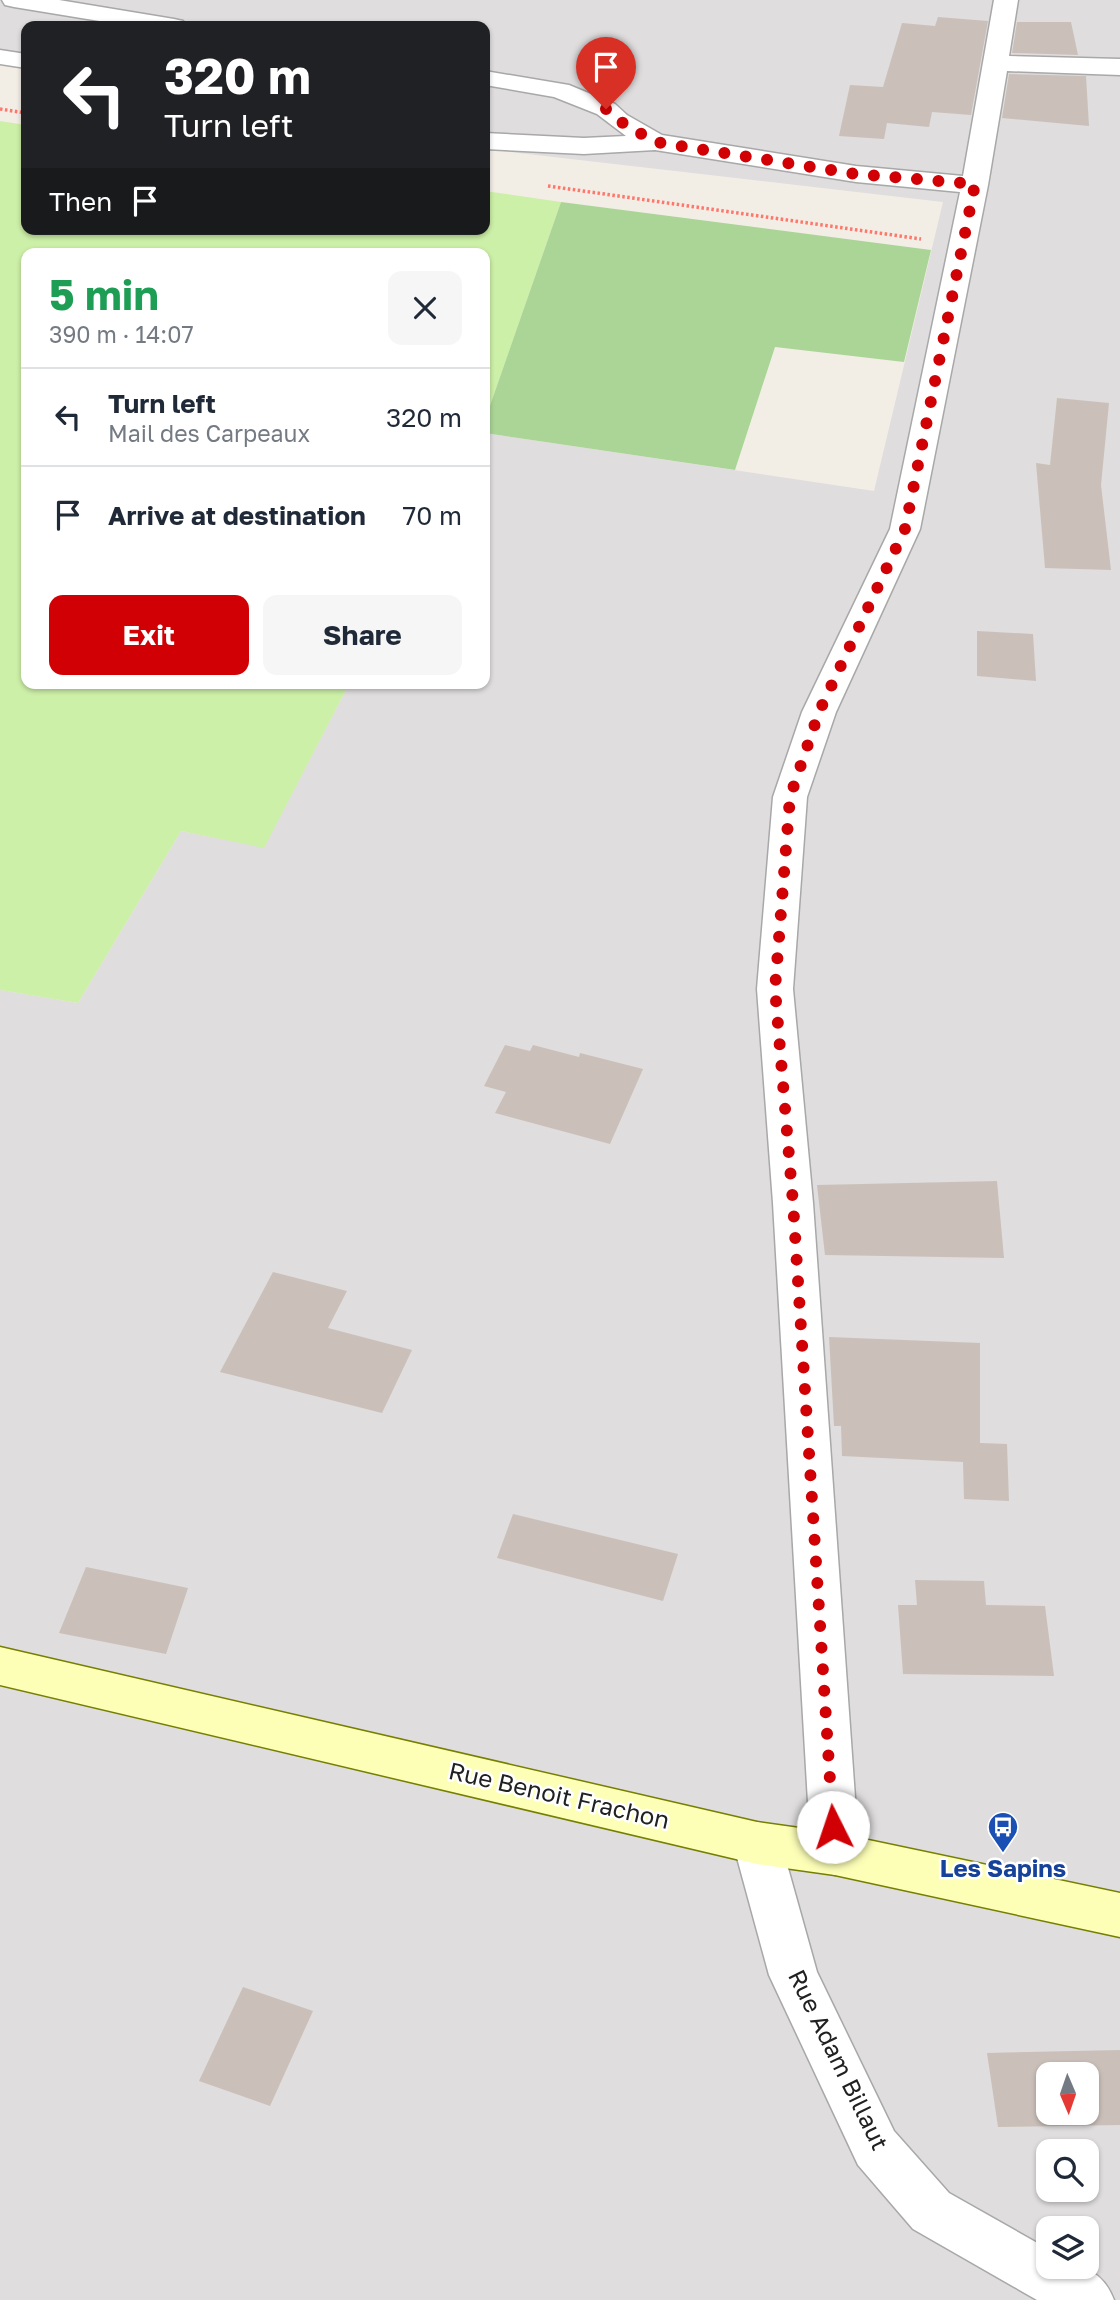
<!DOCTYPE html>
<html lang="en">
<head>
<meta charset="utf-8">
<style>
  :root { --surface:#fff; --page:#f6f6f7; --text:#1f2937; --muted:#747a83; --line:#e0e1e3; --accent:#d10005 }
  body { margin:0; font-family:"Golos Text",sans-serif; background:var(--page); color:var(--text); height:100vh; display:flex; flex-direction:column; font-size:26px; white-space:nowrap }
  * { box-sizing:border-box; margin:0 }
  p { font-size:23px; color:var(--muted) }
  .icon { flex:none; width:38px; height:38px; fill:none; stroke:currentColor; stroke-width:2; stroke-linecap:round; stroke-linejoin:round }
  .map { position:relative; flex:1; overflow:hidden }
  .sheet { position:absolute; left:21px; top:248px; width:469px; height:441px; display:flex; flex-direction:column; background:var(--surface); border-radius:14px; box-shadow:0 2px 5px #0004 }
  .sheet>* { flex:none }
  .guide { position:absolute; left:21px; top:21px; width:469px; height:214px; border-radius:14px; box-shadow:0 2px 5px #0004; background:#202124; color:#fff; overflow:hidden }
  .needle { width:46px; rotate:178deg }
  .controls { position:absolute; left:1036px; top:2062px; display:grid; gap:14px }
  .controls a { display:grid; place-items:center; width:63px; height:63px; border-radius:14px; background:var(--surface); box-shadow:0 2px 5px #0004; font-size:35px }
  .pin { position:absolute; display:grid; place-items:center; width:60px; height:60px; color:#fff; margin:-72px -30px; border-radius:50% 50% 50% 0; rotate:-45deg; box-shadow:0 0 7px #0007 }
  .pin .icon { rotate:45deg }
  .me { position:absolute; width:77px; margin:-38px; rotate:356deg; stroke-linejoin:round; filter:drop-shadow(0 0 5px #0008) }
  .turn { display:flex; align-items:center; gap:24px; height:147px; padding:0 28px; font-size:32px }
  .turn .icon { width:91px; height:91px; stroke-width:2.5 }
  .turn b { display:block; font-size:49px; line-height:60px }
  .then { display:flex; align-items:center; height:66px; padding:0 28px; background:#0003; gap:14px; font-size:26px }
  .round { display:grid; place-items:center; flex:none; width:74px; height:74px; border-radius:14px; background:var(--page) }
  .head { display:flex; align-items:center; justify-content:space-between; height:119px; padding:0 28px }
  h1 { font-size:42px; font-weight:700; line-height:52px; color:#1e9e55 }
  .action { display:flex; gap:14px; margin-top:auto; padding:14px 28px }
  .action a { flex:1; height:80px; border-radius:14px; background:var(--accent); color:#fff; font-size:28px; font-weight:700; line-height:80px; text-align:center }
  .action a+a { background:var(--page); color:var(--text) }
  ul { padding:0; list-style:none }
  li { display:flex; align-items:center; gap:21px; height:98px; padding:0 28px; border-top:2px solid var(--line) }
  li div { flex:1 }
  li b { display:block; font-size:26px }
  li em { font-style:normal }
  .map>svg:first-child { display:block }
  .residential { fill:#dfdddd; fill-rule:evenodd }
  .grass { fill:#cdf0a8 }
  .forest { fill:#abd597 }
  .building { fill:#cac0b9; fill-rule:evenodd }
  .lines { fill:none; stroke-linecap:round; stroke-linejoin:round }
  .street-casing { stroke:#a8a8a8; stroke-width:3 }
  .secondary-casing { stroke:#757f00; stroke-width:3 }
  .path { stroke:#ff766a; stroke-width:3.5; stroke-dasharray:2.5 2.5; stroke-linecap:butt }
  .street { fill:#fff; fill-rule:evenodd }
  .secondary { fill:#fdffb7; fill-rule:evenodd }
  .route { stroke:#d10005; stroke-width:12; stroke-dasharray:0 21.6 }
  .labels { text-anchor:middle; stroke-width:5; stroke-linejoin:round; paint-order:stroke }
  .near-street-label { font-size:24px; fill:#212121; stroke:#fff }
  .near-transit-label { font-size:24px; font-weight:bold; fill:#164399; stroke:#fff }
</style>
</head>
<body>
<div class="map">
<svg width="1120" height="2300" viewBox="0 0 1120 2300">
  <rect width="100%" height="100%" fill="#f2eee6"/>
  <path class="residential" d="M0 0H1120V2300H0V990L78 1003 181 831 264 847 349 684H485V433L874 491 943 202 485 149V26H26V68L0 63ZM1048 2074H1087V2112H1048ZM1048 2151H1087V2189H1048ZM1048 2228H1087V2266H1048Z"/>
  <path class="grass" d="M0 121 26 125V229H485V191L561 202 485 420V254H26V684H349L264 848 181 831 78 1003 0 990Z"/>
  <path class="forest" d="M561 202 931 250 904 362 775 347 735 470 485 433V420Z"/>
  <path class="building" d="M938 17 988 21 971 115 932 112 929 127 887 123 884 139 839 136 850 85 883 87 902 23 935 26Z
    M1017 22H1071L1078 55 1012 53Z
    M1009 74 1086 76 1089 126 1002 118Z
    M1057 398 1109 403 1101 485 1111 570 1045 568 1036 463 1050 465Z
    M977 631 1033 634 1036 681 977 676Z
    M505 1045 530 1051 533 1045 579 1057 580 1053 643 1069 610 1144 495 1113 506 1092 484 1086Z
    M997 1181 1004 1258 825 1255 817 1185Z
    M273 1272 347 1291 328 1328 412 1350 382 1413 220 1372Z
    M829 1337 980 1343V1443L1007 1444 1009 1501 964 1499 963 1462 842 1456 841 1426H834Z
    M513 1514 678 1554 663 1601 497 1558Z
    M86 1567 188 1588 166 1654 59 1633Z
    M915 1580 984 1581 986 1605 1045 1606 1054 1676 903 1674 898 1605H917Z
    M243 1987 313 2011 270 2106 199 2081Z
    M1120 2050V2125L998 2127 987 2053ZM1048 2074H1087V2112H1048Z"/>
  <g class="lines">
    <g class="street-casing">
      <path id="street" d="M2 0H59L174 19 183 21 186 26H130L14 7 5 5Z
        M994 0H1018L1009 56 1120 59V75L1007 71 988 185 920 529 836 712 807 797 793 989 813 1203 859 1854 852 1869 835 1875 818 1869 811 1854 773 1203 757 989 773 797 802 712 890 529 960 192 856 182 655 150 584 154 485 149V133L584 138 626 136 597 114 554 97 485 85V71L569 85 615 104 627 115 662 135 856 166 963 176Z
        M0 50 26 54V68L0 64Z
        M757 1822 774 1828 781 1843 817 1972 894 2131 949 2193 1048 2249V2266C1081 2266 1101 2267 1114 2300H1037L913 2229 858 2165 769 1975 733 1843 740 1828Z"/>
    </g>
    <g class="secondary-casing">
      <path id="secondary" d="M0 1647 757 1822 835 1833 1120 1893V1937L835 1875 757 1864 0 1685Z"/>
    </g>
    <path class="path" d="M0 109 26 113
      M548 186 921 239"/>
    <use href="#street" class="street"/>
    <use href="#secondary" class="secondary"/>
  </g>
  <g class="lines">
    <path class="route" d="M606 109 618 120 655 142 856 174 975 184 905 529 819 712 790 797 775 989 793 1203 833 1827"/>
  </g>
  <defs>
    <g id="bus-pin" transform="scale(1.575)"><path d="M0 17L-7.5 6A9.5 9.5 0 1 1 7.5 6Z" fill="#1a4fb4" stroke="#fff"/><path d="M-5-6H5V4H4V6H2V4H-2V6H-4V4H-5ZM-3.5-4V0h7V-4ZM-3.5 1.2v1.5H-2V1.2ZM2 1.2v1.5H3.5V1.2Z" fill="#fff"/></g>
  </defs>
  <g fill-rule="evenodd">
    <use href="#bus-pin" x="1003" y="1827"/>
  </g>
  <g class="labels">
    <g class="near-street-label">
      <text transform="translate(559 1796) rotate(13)" y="8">Rue Benoit Frachon</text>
      <text transform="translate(838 2060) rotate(64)" y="8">Rue Adam Billaut</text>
    </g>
    <g class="near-transit-label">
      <text x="1003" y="1877">Les Sapins</text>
    </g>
  </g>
</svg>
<div class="controls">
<a><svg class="needle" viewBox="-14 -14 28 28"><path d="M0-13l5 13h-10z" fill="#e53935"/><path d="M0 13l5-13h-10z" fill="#747a83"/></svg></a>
<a><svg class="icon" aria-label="search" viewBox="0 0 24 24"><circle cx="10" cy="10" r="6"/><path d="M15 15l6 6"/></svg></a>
<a><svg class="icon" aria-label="layers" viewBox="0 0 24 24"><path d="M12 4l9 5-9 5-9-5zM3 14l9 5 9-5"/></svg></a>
</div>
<div class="pin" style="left:606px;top:109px;background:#d93025"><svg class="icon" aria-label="arrive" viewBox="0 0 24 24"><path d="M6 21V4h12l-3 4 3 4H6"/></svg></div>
<svg class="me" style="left:833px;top:1827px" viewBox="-20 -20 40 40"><circle r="19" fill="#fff"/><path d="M0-13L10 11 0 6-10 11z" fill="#d10005"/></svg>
<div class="guide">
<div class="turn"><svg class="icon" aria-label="left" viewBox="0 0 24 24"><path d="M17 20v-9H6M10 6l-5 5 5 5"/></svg><div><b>320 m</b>Turn left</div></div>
<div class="then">Then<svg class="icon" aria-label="arrive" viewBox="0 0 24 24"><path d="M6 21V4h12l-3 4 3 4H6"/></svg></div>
</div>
<section class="sheet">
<div class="head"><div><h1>5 min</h1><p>390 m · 14:07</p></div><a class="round"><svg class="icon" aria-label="close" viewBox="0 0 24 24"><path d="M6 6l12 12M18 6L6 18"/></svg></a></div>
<ul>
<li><svg class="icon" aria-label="left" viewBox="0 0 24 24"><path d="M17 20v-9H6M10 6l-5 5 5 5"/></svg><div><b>Turn left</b><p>Mail des Carpeaux</p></div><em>320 m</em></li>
<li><svg class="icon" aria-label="arrive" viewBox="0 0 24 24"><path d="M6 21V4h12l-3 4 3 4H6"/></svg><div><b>Arrive at destination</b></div><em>70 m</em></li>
</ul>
<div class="action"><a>Exit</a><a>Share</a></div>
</section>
</div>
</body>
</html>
